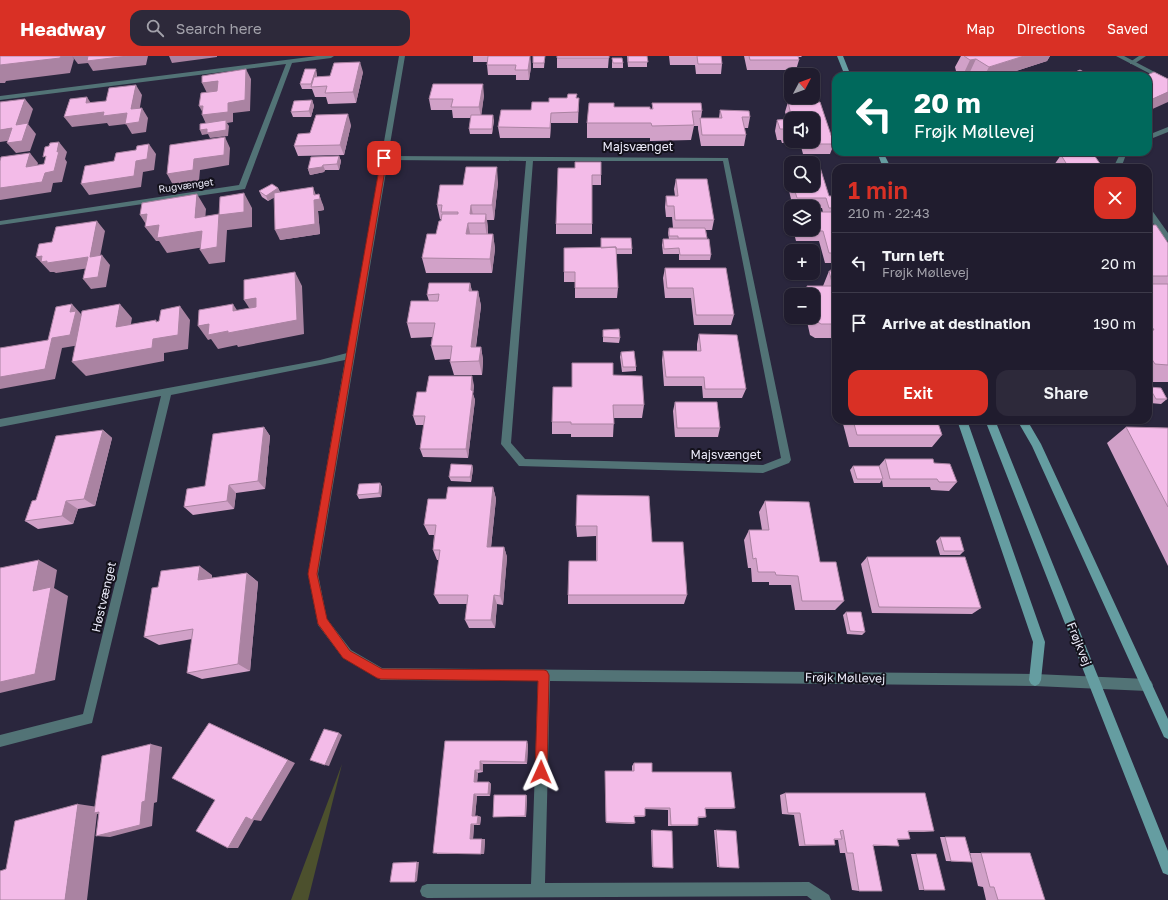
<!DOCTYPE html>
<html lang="en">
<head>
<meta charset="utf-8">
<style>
  :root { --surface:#201c2e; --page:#2d293a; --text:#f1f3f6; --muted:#a2a1aa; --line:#3d3a4a; --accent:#d93025 }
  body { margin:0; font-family:"Golos Text",sans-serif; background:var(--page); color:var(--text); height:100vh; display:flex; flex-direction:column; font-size:15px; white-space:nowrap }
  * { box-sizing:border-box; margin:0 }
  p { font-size:13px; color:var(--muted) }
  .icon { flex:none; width:22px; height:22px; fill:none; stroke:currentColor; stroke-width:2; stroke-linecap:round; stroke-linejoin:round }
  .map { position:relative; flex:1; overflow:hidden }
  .details { position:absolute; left:832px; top:108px; width:320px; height:260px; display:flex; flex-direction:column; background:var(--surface); border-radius:12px; box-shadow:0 1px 3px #0004,0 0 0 1px var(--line) }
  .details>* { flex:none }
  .hud { position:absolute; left:832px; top:16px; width:320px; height:84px; border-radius:12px; box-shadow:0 1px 3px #0004,0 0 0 1px var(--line); background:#00695c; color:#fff; overflow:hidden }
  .needle { width:26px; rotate:49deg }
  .controls { position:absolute; left:784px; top:12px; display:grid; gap:8px }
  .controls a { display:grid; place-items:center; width:36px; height:36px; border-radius:8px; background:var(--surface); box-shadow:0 1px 3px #0004,0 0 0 1px var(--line); font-size:20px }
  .pin { position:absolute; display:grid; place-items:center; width:34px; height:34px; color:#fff; margin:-17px; border-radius:8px; box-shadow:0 2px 6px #0006 }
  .me { position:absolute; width:44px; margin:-22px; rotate:1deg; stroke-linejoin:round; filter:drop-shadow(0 0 3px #0008) }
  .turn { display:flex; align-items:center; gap:14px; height:84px; padding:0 16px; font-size:18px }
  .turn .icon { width:52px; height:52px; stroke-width:2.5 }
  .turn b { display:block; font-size:28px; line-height:34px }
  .round { display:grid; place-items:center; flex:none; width:42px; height:42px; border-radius:12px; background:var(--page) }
  .headline { display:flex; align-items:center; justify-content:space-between; height:68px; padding:0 16px }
  h1 { font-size:24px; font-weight:600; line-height:30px; color:var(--accent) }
  .button { display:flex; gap:8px; margin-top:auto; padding:8px 16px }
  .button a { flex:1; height:46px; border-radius:12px; background:var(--accent); color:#fff; font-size:16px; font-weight:600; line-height:46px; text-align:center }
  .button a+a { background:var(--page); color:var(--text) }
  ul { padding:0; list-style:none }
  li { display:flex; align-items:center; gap:12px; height:60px; padding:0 16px; border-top:1px solid var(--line) }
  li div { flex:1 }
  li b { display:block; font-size:15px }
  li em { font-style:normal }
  header { display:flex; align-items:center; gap:24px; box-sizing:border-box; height:56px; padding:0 20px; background:var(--accent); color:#fff }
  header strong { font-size:19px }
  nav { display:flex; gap:22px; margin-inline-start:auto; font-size:14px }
  .search { width:280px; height:36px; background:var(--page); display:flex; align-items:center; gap:10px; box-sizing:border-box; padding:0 14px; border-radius:12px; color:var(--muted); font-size:15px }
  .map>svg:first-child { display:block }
  .green { fill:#4c502d }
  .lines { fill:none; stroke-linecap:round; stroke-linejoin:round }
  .lane { fill:#527376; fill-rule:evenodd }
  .street { fill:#527376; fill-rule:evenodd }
  .secondary { fill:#659da1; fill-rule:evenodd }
  .wall { fill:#d1a1c8; fill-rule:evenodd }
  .shaded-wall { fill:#aa83a2 }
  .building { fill:#f3bbe8; stroke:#aa83a2 }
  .route { fill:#d93025; stroke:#8d1f18 }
  .labels { text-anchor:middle; stroke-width:4; stroke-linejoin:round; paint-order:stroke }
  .far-street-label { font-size:10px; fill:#ebeaf9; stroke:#13111b }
  .street-label { font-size:12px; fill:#ebeaf9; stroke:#13111b }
</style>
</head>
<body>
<header>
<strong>Headway</strong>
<div class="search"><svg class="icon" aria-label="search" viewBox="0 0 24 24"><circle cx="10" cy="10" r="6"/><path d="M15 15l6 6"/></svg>Search here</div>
<nav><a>Map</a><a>Directions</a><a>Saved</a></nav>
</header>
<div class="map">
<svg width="1168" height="844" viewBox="0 0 1168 844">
  <rect width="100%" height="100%" fill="#2a263d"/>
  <path class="green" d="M342 708 308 844H291Z"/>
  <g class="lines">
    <path class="lane" d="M1139 0H1146L1134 8H1130V6Z"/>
    <path class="street" d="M317 0H334L331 2 292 7 245 133 0 169V165L239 129 286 8 0 44V40Z
      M399 0H405L388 100 728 102 791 404 789 407 763 417 519 410 501 388 526 105 388 104 318 518 327 563 351 594 382 612 1035 618 1147 623 1151 625 1153 629 1151 633 1147 635 1035 630 550 625 545 827 809 826 829 839 831 844H812L807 840 427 842 422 840 420 835 422 830 427 828H531L538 625 381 624 343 602 318 569 308 518 345 304 171 339 92 667 0 691V679L83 658 161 340 0 371V363L320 304 347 297ZM533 105H723L781 402 763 409 525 403 511 387Z
      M1116 0H1124L1168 23V27Z
      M1168 71V76L1148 84V79Z
      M1121 96H1127L1121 112H1113Z
      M1148 153H1151L1168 177V185L1165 184 1148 160Z"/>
    <path class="secondary" d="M837 0H843L851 20H845Z
      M877 96H883L891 112H883Z
      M957 364H967L1045 586 1041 624 1039 628 1035 630 1031 628 1029 624 1033 586Z
      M985 364H995L1168 795V819L1163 817 1161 812Z
      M1017 364H1027L1041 388 1168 663V683L1164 681 1032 390Z"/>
  </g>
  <path class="wall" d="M473 0H530L531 11 529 24H516V19H488L487 9V6H473Z
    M545 0 544 12H533V7Z
    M557 0H609L608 12H557Z
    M627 0H647V11H628Z
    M669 0H721L722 8 721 18H696L695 9H670Z
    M744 0H802L801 1H798L799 4 796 14H747Z
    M961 0H1050L1047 5 1000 20H972L969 18 963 19 956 15 955 11Z
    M612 2 623 7V12H612Z
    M802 15H812L814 21 813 26V19H800Z
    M363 16 356 47 328 48 326 41H315L312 33H302L300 28 317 18V21L330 20Z
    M484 39 481 59 494 64 492 78H470L469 73 471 62H453L452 54H431L429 43Z
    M577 42H579L578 67H551L550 82H500L498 71 531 54 549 46Z
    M312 44 314 50 311 61H293L291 56Z
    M788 46 834 88 830 98H803L800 87H782L781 84H777L775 75 777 64 787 63 785 56ZM791 63 813 85H791Z
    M652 47 702 55 701 62H719L720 54 750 61 748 72H744L746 79 744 90H701L698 73V70H694L691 84 650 85V82H587V67L614 51 652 53Z
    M351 69 344 99 298 100 294 90Z
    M997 96H1021L1020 97H997Z
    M1061 99 1103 112H1056L1054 109Z
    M339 100 341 105 339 114H325L324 116 310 119 308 113Z
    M601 106V129H592V178H556V168L575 112Z
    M788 108H791V129H813L829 140H836V282H815L810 279 806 261H813V239H804L807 230H823L829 215H830L834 207H825L819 185H796L793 173H813L823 156 822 152H813V151H793L785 119Z
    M676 123 714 164 712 174H706L707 183 711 199 710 204H679V198H663L662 189 663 183H669L668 177 669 172H673L672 161H666L665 151 666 140H675L674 133Z
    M498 126 494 164H487L488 173V178H493L495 193 492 217H426L422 202 436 178 441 163H440L437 149 463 129Z
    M278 132 280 136 316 139 323 149 324 154 318 155 320 178 280 184 274 141 268 145 262 141 259 135Z
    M1148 169 1168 187V326H1148Z
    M564 192 632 193V198H616L618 232 617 242H575V226H564Z
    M665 212 734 259 731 269H694L691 242H665L663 222Z
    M470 227 472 235H478L481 250 476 291H481L483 304 482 319H454L450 306V303L435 304 431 290 432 281 411 282 407 267 429 245 427 239Z
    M603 274 620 282 619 287 603 286Z
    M699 278 746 333 742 342H703L702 330H664L662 304 663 295H697V288Z
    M621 296 636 311V315L622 316 620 301Z
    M613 319 644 349 642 362H614L613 381H571V378H552V366L572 331Z
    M474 329 473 338 475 344 468 402 423 401 420 393 424 369H416L413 360 426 336Z
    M1149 331 1167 343 1161 348 1150 347 1148 343V332Z
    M675 346 720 372 718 381H675L673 355Z
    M842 364H937L942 379 932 391H849Z
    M264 371 270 380 265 433 236 437 234 453 193 459 184 451Z
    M1126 371 1168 372V510L1107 387Z
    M103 374 112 382 95 450 78 453 73 468 38 473 25 465 36 444Z
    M885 403 934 407 957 426 949 435 931 434 930 431H883L882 424 880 427H854L850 414 853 410H879Z
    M472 409 473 413 471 426 451 425 449 421Z
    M380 427 382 431 381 441 359 443 357 439Z
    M493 431 496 443 491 491H504L507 501 503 549 497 548 495 572H469L465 564 467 548H439L434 539 439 504H437L433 494 434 479H429L424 469 446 443Z
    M649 440 652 486 687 539 684 548H568V539L596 505V480L577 481 576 470Z
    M765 445 820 506 844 545 835 554H795L791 529H769V526H752L751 512H748L744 484 749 474H762L759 456Z
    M940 481 964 495 960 499H940L936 485Z
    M867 501 981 552 972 558 872 557 861 508Z
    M247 517 258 526 250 615 202 623 187 617 192 583 159 589 144 581 158 531 212 519V522Z
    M846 556 865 576 862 579 847 578 843 559Z
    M445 685 528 688 527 708H483V716L478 717 477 726H489L491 728 490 740H477L475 760H478L481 761 480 769H474L473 783H485L484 798H437Z
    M634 707 652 716 735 752 731 753H705L706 761 702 762H698V769L695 770H668V754L645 753V760L643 761H634L635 767 633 768 606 767 605 718V715H632V710Z
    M785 737 934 775 924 776H908L910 783 897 784 899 790H873L859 835 852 834 845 797H840L838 784H834L835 789 799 790 794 759 782 758 780 739Z
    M526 739 527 740 526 761H493Z
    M651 774H652L673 812 652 811Z
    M714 774H716L739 812 717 811Z
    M940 781H945L972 806 946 805Z
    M970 797H981L1045 844H986L983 831 978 830Z
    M911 798H936L924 834H919Z"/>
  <path class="shaded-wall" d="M61 0H72L74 3 70 17 6 25 5 27H0V7Z
    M72 0H148L146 9 93 15 88 7 78 8Z
    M169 0H217V1L172 7Z
    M530 0 531 11 529 24 528 14Z
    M1024 0H1050L1047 5 1000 20H984L989 11Z
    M976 3 969 18 963 19 970 4Z
    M360 6 363 16 356 47 353 36Z
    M246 13 251 23 250 55 233 57V66L227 67 229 70 228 80 210 82 208 78 202 79 200 74 207 70 202 59H204L199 50 228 47Z
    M316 13 317 18 314 30 312 31 311 28Z
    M218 25 223 35 207 37 202 27Z
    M483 28 484 39 481 62 479 51Z
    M136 29 142 39 138 63 131 53Z
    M1168 36V46L1148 55V45Z
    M87 41 94 52 93 57 142 52 148 62 146 76 132 78 126 68 109 70 107 67 72 71 64 61 86 47Z
    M25 43 33 53 28 68 36 78 30 95 16 97 7 87 16 69Z
    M312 44 314 50 311 61 309 55Z
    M551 57V67L550 82V72Z
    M348 58 351 69 344 99 340 89Z
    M493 59 494 64 492 78V73Z
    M12 72 21 83 0 86V74Z
    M225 81 230 92 229 109 200 114 199 125 173 129 167 118 194 103Z
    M59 86 67 96 65 103 67 106 62 126 53 127 51 136 0 144V132L45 117 57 96Z
    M149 88 156 98 154 114 143 116 141 131 89 139 81 128 136 105Z
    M30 97 38 107 34 121 26 111Z
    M339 100 341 105 339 114 337 108Z
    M323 109 325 114 324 116 310 119 308 113Z
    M497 111 498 126 494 164 492 149Z
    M313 131 317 142 319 138 323 149 324 154 318 155 320 178 280 184 275 174 314 139Z
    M278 132 281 138 268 145 266 140Z
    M244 137 252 152V171L228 174H227L225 206 209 208 200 194 219 158Z
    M197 138 206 153 204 177 195 162Z
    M471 149 474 164 470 158Z
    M147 158 159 169 202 175 211 190 167 197 159 185H156L145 171 147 170 140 159Z
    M486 158 488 173 487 182 485 167Z
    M97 165 105 175 98 211 90 201Z
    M468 167 471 182 466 178Z
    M493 178 495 193 492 217 490 203Z
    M102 199 110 209 106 231 91 233 83 223Z
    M42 200 88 201 96 211 56 217 54 216H50L36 201Z
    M295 216 302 230 304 278 238 291 237 289 218 293 211 283 208 284 198 270 209 268 228 275Z
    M470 227 473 241 469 235Z
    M478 235 481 250 474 304 471 291Z
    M256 242 265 256 253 258 244 244Z
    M72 248 81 258 80 289 62 292 55 323 0 333V321L52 282Z
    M120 248 132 262 128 285 116 271Z
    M233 248 242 262 233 255Z
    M180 250 190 264 188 293 164 297V305L86 320 72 306 153 283Z
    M481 291 483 304 482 319 479 305Z
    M472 320 474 329 473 338 475 344 468 402 466 393Z
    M264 371 270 380 265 433 258 425Z
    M103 374 112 382 95 450 84 443Z
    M472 409 473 413 471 426 470 421Z
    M380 427 382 431 381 441 379 437Z
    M229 429 236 437 234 453 227 445Z
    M493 431 496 443 490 501 487 491Z
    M66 445 78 453 73 468 62 460Z
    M504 491 507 501 503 549 500 540Z
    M39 504 57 514 54 532 68 540 55 624 0 637V626L33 535Z
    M200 510 212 519 211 534 198 524Z
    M247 517 258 526 250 615 238 608Z
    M494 539 497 548 495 572 491 564Z
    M209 667 218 671 295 707 261 765 254 764 238 792H228Z
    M339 677 342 679 329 710 325 709Z
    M527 685 528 688 527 708 525 706Z
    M151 688 162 691 157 746 154 747 152 770 110 781 96 780Z
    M480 705 483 708V716L480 714Z
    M475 714 478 717 477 728 474 726Z
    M489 726 491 728 490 740 488 738Z
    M474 738 477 740 475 761 472 760Z
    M526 739 527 740 526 761 525 760Z
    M78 748 98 751 99 756 108 759 97 758 87 844H65Z
    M478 760 481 761 480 769 477 768Z
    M471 768 474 769 473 783H470Z
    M482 783H485L484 798H481Z
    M417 806H419L417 825 415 826Z"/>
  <path class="building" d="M0 0H61L60 2 0 9Z
    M88 0H128L87 5Z
    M488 0H530L528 14H515L516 9H487Z
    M533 0H545L544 7H533Z
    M557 0H609V2H557Z
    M628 0H647L648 6H628Z
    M697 0H721L722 8H698Z
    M749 0H798L799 4H750Z
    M964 0H1024L989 11 976 3 970 4Z
    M612 2H622L623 7H613Z
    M360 6 353 36 325 37 327 30 311 31 314 21 330 20 334 7Z
    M246 13 245 44 228 47V56L202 59 203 50H199L201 37 217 35 218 25 202 27V20Z
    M305 13H316L311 28H300Z
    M1080 14 1091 20H1066Z
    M802 15H812L814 21H813V19H803Z
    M1154 16 1168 23V36L1148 45V20H1145Z
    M433 28H483L479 51H451L453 43H429Z
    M136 29 131 53 142 52 139 66 125 68 127 57 103 60 104 56 64 61 70 43 87 41 86 47 106 45 109 32Z
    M568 38H577L576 42H579L578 56 551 57 550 72 498 71 501 54H531L532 46H549V42H567Z
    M25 43 16 69 28 67 22 85 7 87 12 72 0 74V46Z
    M312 44 309 55 291 56 294 45Z
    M788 46H820L834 88H807L806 85H813V63H791V76H785L784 73H780L777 64 792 63Z
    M589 47H614V51H650V53H653L652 47H701L702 55H692L694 69 652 70 651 67H587Z
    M720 54 749 55 750 61H742L746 79H702L700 62H722Z
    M348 58 340 89 294 90 298 78 310 77 316 59Z
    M471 59H493L492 73H469Z
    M226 64V74L207 77V73L200 74V68Z
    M225 81 224 99 194 103 193 114 167 118 170 89Z
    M59 86 57 96 59 95 54 115 45 117 42 126 0 132V105L1 101 30 97 26 111 44 108 46 100 43 101 45 91 49 90 50 87Z
    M149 88 147 103 136 105 134 120 81 128 85 110 114 105 116 97 136 94 137 90Z
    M1061 99H1094L1103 112H1069Z
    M339 100 337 108 323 109 322 111 308 113 311 101Z
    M575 106H601V119H592V168H556L558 112H575Z
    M788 108H791V120Z
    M813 108H819L829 140H836V152H829L826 142H797L793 129H813Z
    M466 111H497L492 149H471L470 158H486L485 167H468L466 178H493L490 203 422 202 427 178H436L439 165H441L442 158H458V156H441L442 149H437L440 129H463Z
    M676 123H707L714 164H675L674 150H667L666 140H678Z
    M272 128 278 132 266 140 259 135Z
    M313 131 314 139 319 138 320 143 314 144 315 168 275 174 274 137Z
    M244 137V156L219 159 220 141Z
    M197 138 195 162 219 158 217 191 200 194 202 175 157 182 159 169 145 171 147 158 140 159 142 147Z
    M813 156H836V197H829L823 175H800L799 173H813Z
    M97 165 90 201 102 199 98 221 83 223 88 201 47 207V205L41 206 42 200 36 201 39 188 52 186 56 171Z
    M1148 169H1156L1168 187V220H1148Z
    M669 172H705L707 182H678V180H669Z
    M601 182H631L632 193H616V191L601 192Z
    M663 183H709L711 199H680L679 192 664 193Z
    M616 191 618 232H575V216H564V192Z
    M665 212H726L734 259H696L693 232H667Z
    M829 215H836V268H821L816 265 813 252V239H810L807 230H833Z
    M295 216 297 264 228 277V275L208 279 209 268 198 270 199 254 233 248V255L256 251V242L244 244V224Z
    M429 227H470L469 235H478L471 291H481L479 305 450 306 452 290H431L435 267H407L411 245H438L439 238 427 239Z
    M1148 228H1168V309L1155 308 1148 297V274H1154L1148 264Z
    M72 248 70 256 76 255 70 279 52 282 45 313 0 321V292L48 284 56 251Z
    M120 248 116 271 156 264V266L159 265 161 254 180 250 178 279 153 283 152 292 72 306 82 255Z
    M619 273 620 282 603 281V274Z
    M699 278 737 279 746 333H705L704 321H666L663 295H701Z
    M634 295 636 311H623L621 296Z
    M572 307H613V319L642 320 644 349H613L614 368H571V366H552L553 331H572Z
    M429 320H472L471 334 473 335 466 393H420L425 360H413L417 336H426Z
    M1149 331 1161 332 1167 343H1156Z
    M675 346H717L720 372H677Z
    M853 364H937L942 379H857Z
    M264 371 258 425 229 429 227 445 184 451 187 433 205 430 213 378Z
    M1126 371 1168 372V451Z
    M103 374 84 443 66 445 62 460 25 465 32 445 36 444 56 380Z
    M885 403H933L934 407 950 408 957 426H939L937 423H890Z
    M451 408 472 409 470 421H449Z
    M853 410H879L883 423H857Z
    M380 427 379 437 357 439 359 428Z
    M448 431H493L487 491H504L500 540 494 539 491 564H465L468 539H434L440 494H433L436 469H424L428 443H446Z
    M577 439 649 440 652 486H683L687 539H568L569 505H597V470H576Z
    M765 445 809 446 820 506H836L844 545H802L798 520 776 519 775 516H758L756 502 753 503 749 474H769Z
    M940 481H960L964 495H944Z
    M867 501H965L981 552 879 551Z
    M39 504 33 535 51 531 35 618 0 626V512Z
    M200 510 198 524 247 517 238 608 187 617 193 573 144 581 152 532 158 531 161 515Z
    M846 556H861L865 576 850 575Z
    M209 667 288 704 252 764 246 761 228 792 196 775 215 744 172 722Z
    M324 673 339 677 325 709 310 704Z
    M445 685H527L525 706 480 705V714H475L474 726H489L488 738H474L472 760H478L477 768H471L470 783H482L481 798 433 797Z
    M151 688 145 745 142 746 140 769 96 780 99 756 94 757 102 700Z
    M634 707H652V716H731L735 752H705L706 761H698V769H671L670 752H645V760H634L635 767 606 766 605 715H634Z
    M785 737H925L934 775H908L910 783H897L899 790 873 789 882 835H859L853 797H847L843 774 840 775 842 783H834L835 789H805L800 757H788Z
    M494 739H526L525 760 493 761Z
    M78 748 65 844H0V815L6 813 15 765Z
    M652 774 672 775 673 812 653 811Z
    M716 774 736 775 739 812 719 811Z
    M945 781H965L972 806 951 805Z
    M981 797H1030L1045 844H998L994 831H990Z
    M916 798H936L945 834H924Z
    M417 806 415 826H390L393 807Z"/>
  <path class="route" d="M384 100 387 102 317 518 327 563 350 595 382 613 544 614 547 615 549 619 547 716 545 721 541 722 537 721 535 716 538 625 381 623 377 622 343 602 318 568 308 518 381 102Z"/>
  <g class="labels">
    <g class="far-street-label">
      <text transform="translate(186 129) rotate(-8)" y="4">Rugvænget</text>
    </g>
    <g class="street-label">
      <text x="638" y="95">Majsvænget</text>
      <text x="726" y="403">Majsvænget</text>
      <text transform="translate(104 541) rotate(-77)" y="4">Høstvænget</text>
      <text transform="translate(1079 588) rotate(68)" y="4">Frøjkvej</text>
      <text transform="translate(845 622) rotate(1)" y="4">Frøjk Møllevej</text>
    </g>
  </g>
</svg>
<div class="controls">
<a><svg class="needle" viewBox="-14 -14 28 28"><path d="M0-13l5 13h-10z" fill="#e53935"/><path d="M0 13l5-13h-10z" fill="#a2a1aa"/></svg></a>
<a><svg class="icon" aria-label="sound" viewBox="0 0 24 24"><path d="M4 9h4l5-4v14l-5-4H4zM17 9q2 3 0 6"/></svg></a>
<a><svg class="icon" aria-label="search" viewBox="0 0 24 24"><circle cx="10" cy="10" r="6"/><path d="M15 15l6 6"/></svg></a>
<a><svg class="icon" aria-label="layers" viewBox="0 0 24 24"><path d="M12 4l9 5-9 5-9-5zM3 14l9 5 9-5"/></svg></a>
<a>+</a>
<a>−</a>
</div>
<div class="pin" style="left:384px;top:102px;background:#d93025"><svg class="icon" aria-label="arrive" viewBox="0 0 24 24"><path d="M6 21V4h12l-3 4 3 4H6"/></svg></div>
<svg class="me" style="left:541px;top:716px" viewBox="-20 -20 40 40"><path d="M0-17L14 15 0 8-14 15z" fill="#d93025" stroke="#fff" stroke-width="4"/></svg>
<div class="hud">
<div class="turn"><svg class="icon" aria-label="left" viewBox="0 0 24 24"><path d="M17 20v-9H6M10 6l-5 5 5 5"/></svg><div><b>20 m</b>Frøjk Møllevej</div></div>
</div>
<section class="details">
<div class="headline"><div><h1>1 min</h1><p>210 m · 22:43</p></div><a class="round" style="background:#d93025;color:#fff"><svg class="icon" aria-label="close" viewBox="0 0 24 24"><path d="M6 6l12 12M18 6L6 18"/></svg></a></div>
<ul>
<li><svg class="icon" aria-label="left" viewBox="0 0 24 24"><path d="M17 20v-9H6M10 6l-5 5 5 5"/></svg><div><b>Turn left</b><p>Frøjk Møllevej</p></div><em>20 m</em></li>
<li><svg class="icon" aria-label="arrive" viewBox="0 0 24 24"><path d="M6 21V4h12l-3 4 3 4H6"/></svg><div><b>Arrive at destination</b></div><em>190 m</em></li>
</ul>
<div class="button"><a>Exit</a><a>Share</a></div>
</section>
</div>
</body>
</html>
